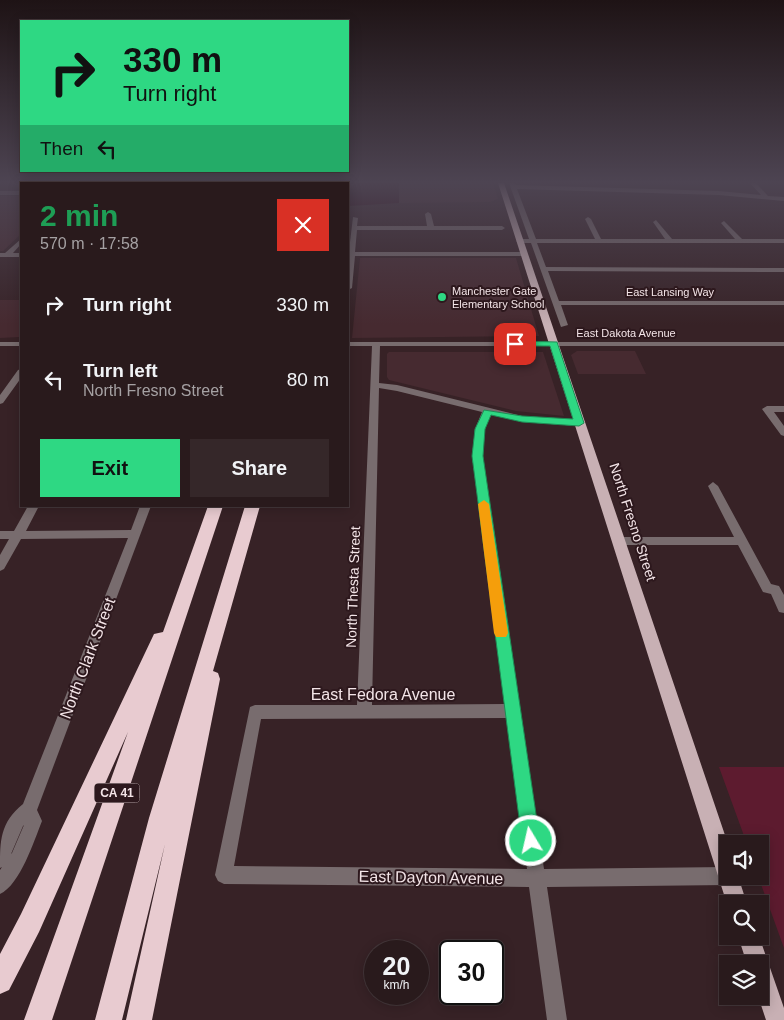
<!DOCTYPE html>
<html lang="en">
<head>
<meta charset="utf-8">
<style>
  :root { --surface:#291a1c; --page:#352729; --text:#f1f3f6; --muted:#a5a1a3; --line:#45383b; --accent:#2ed883 }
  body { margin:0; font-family:Helvetica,sans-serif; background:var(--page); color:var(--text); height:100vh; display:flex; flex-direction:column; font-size:19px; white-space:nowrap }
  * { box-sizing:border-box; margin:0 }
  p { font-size:16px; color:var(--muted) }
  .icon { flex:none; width:28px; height:28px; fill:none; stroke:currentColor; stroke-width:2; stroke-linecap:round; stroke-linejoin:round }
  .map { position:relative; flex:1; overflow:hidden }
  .sheet { position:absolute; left:20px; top:182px; width:329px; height:325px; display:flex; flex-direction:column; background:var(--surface); border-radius:0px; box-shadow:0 2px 12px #0003,0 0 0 1px var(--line) }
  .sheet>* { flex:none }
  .top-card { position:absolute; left:20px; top:20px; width:329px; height:152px; border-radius:0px; box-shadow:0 2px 12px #0003,0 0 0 1px var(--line); background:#2ed883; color:#111; overflow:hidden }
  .buttons { position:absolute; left:719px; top:835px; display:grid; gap:10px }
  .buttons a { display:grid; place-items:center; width:50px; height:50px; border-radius:0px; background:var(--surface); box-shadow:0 2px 12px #0003,0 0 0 1px var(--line); font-size:25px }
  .speed { position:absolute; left:364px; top:940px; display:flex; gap:10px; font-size:25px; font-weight:700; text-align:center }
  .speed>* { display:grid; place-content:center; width:65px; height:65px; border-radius:50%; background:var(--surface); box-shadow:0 2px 12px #0003,0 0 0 1px var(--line); line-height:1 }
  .speed small { font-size:12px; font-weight:400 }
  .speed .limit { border:2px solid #111; border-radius:8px; background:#fff; color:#111 }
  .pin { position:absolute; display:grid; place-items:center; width:42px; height:42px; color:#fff; margin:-21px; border-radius:10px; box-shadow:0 2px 8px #0006 }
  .me { position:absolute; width:55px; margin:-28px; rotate:351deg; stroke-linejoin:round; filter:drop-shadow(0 0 4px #0008) }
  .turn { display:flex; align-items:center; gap:18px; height:105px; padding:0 20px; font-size:22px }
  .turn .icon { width:65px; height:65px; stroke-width:2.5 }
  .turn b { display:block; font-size:35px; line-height:42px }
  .then { display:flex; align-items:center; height:48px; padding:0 20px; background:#0003; gap:10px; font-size:19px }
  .round { display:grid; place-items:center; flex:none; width:52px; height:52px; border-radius:0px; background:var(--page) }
  .head { display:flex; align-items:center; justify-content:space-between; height:85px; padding:0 20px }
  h1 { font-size:30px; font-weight:700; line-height:38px; color:#1e9e55 }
  .cta { display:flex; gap:10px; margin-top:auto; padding:10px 20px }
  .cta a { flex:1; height:58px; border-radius:0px; background:var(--accent); color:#111; font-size:20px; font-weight:700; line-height:58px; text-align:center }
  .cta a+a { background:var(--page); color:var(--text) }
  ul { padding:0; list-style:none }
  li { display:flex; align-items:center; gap:15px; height:75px; padding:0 20px }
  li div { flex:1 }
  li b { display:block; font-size:19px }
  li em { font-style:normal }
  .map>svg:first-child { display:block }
  .built { fill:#462a30 }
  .green { fill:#5d1b2f }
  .water { fill:#2b0310 }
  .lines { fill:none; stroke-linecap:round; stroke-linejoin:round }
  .minor { fill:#786c6e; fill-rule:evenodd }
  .major { fill:#c8b0b4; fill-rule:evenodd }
  .highway { fill:#e8cbd0; fill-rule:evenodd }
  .route { fill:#2ed883; stroke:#1e8c55 }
  .slow { fill:#f59e0b }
  .poi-dot { fill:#2ed883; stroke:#2d181d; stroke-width:2 }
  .labels { text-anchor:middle; stroke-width:4; stroke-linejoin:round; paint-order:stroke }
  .far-poi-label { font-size:11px; fill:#f3e4e7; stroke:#2d181d; text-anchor:start }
  .far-street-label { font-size:11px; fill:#f3e4e7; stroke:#2d181d }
  .shield { fill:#2d181d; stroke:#b8a7aa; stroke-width:1 }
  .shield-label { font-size:12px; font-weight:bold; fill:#f3e4e7 }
  .street-label { font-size:14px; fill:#f3e4e7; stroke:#2d181d }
  .near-street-label { font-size:16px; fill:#f3e4e7; stroke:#2d181d }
</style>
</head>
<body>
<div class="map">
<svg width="784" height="1020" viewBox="0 0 784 1020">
  <rect width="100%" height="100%" fill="#372226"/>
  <path class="built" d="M399 183H493L498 199 490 202 399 203Z
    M0 196H21V234L3 251H0Z
    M360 258H516L539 336 352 338Z
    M0 300H21V336L19 337 0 338Z
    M577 351H635L646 374H578L571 355Z
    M389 352H543L564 416 516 411 389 380 387 377V354Z"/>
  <path class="green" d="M719 767H784V948L758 876 760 844H747Z"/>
  <path class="water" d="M348 183H399V203L349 206Z"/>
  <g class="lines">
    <path class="minor" d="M509 183H514L516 185 719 191 761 195 750 183H756L768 196 784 197V201L719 195 517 189 536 239H595L585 219 588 217 591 219 601 239H665L653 222 656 220 672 239H735L721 223 724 221 742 239H784V243H537L546 267 784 268V272L548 271 559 301H784V305H561L568 325 561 327 531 243H519L516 241 519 239H529Z
      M0 191H21V195H0Z
      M428 212 431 214 434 226H502L505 228 502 230H357L355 252H523L526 254 523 256H355L352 288 348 290V259L353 217 358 218 357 226H427L425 214Z
      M21 239V244L13 253H21V257H0V253H5Z
      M0 342H21V346H0Z
      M348 342H784V346H380L379 383 397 385 522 416 579 420 584 423 579 426 522 422 491 414 485 429 482 456 544 869 728 867V876H737L734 882 728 885 547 887 567 1020H547L529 887 224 884 218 881 215 875 250 707 255 705H357L372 346H348ZM379 388 397 391 482 412 475 429 472 456 505 704 372 705ZM507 718 527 869 234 866 261 719Z
      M21 369V378L3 403 0 404V395L18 370Z
      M767 406H784V412H774L784 426V436L781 435 762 409Z
      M713 482 718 486 771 584 779 586 784 595V613L779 612 771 594 763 592 738 545H619L615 544 613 541 615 538 619 537H734L708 486Z
      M28 506H39L26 531 131 530 140 506H151L37 810 42 821C34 841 20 885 0 894V870L2 867 0 868C0 840 0 823 23 804L128 538 21 539 4 569 0 571V555L9 539H0V531H14ZM24 825 12 853 11 854 23 826Z"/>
    <path class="major" d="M498 183H504L728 844V876H738L747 904H727Z
      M738 936H759L784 1008V1020H766L758 996H760V964H747Z"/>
    <path class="highway" d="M306 183H312L313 184H305Z
      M326 183H332L333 184H325Z
      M208 506H223L52 1020H24L128 732 39 932 9 990 0 994V954L21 914 154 634 163 632Z
      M245 506H260L213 671 218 673 220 679 152 1020H126L165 844 122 1020H95L149 818Z"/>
  </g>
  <linearGradient id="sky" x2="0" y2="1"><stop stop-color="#1e1315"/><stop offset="0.56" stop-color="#4d4452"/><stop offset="1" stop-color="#4d4452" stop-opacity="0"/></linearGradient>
  <rect width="784" height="325" fill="url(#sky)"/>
  <path class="route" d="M515 341 557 342 584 423 579 426 522 422 491 415 485 429 483 456 540 841 537 847 531 850 525 847 522 841 472 456 475 429 484 410 522 416 573 419 550 346H512V342Z"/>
  <path class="slow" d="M484 500 489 504 508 633 506 637H496L494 633 478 504Z"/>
  <circle class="poi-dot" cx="442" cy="297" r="5"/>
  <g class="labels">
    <g class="far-poi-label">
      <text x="452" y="295">Manchester Gate<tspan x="452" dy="13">Elementary School</tspan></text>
    </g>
    <g class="far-street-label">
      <text x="670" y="296">East Lansing Way</text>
      <text x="626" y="337">East Dakota Avenue</text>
    </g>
    <rect class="shield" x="94.5" y="783.5" width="45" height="19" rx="4"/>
    <g class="shield-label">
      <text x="117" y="797">CA 41</text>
    </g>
    <g class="street-label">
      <text transform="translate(633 522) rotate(72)" y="5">North Fresno Street</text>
      <text transform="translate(353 587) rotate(-88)" y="5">North Thesta Street</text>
    </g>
    <g class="near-street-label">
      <text transform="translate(87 658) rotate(-69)" y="6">North Clark Street</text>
      <text x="383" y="700">East Fedora Avenue</text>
      <text transform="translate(431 877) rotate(1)" y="6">East Dayton Avenue</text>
    </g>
  </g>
</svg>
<div class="buttons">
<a><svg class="icon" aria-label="sound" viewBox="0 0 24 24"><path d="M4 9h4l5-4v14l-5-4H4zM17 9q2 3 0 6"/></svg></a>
<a><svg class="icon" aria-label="search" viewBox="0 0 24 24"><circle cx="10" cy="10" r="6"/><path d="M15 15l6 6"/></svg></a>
<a><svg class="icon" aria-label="layers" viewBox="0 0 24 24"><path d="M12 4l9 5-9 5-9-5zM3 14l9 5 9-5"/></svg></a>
</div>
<div class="speed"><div>20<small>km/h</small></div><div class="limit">30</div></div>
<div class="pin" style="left:515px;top:344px;background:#d93025"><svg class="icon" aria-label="arrive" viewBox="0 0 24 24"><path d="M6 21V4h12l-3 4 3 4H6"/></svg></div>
<svg class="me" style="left:531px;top:841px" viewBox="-20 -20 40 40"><circle r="17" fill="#2ed883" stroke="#fff" stroke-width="3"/><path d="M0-11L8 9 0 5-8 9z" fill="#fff"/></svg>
<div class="top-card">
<div class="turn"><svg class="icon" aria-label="right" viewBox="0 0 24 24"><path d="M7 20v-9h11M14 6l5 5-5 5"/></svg><div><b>330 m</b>Turn right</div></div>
<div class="then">Then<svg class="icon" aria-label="left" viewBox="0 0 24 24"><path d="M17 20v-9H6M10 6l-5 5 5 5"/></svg></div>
</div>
<section class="sheet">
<div class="head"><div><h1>2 min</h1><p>570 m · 17:58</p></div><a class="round" style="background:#d93025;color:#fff"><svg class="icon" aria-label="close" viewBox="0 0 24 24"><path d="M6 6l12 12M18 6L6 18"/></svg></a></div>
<ul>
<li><svg class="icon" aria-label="right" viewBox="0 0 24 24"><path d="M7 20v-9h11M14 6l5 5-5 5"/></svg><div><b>Turn right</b></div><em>330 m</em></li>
<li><svg class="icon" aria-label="left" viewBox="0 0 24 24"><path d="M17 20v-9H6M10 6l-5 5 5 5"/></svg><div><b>Turn left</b><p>North Fresno Street</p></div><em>80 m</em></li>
</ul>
<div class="cta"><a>Exit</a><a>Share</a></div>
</section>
</div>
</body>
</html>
